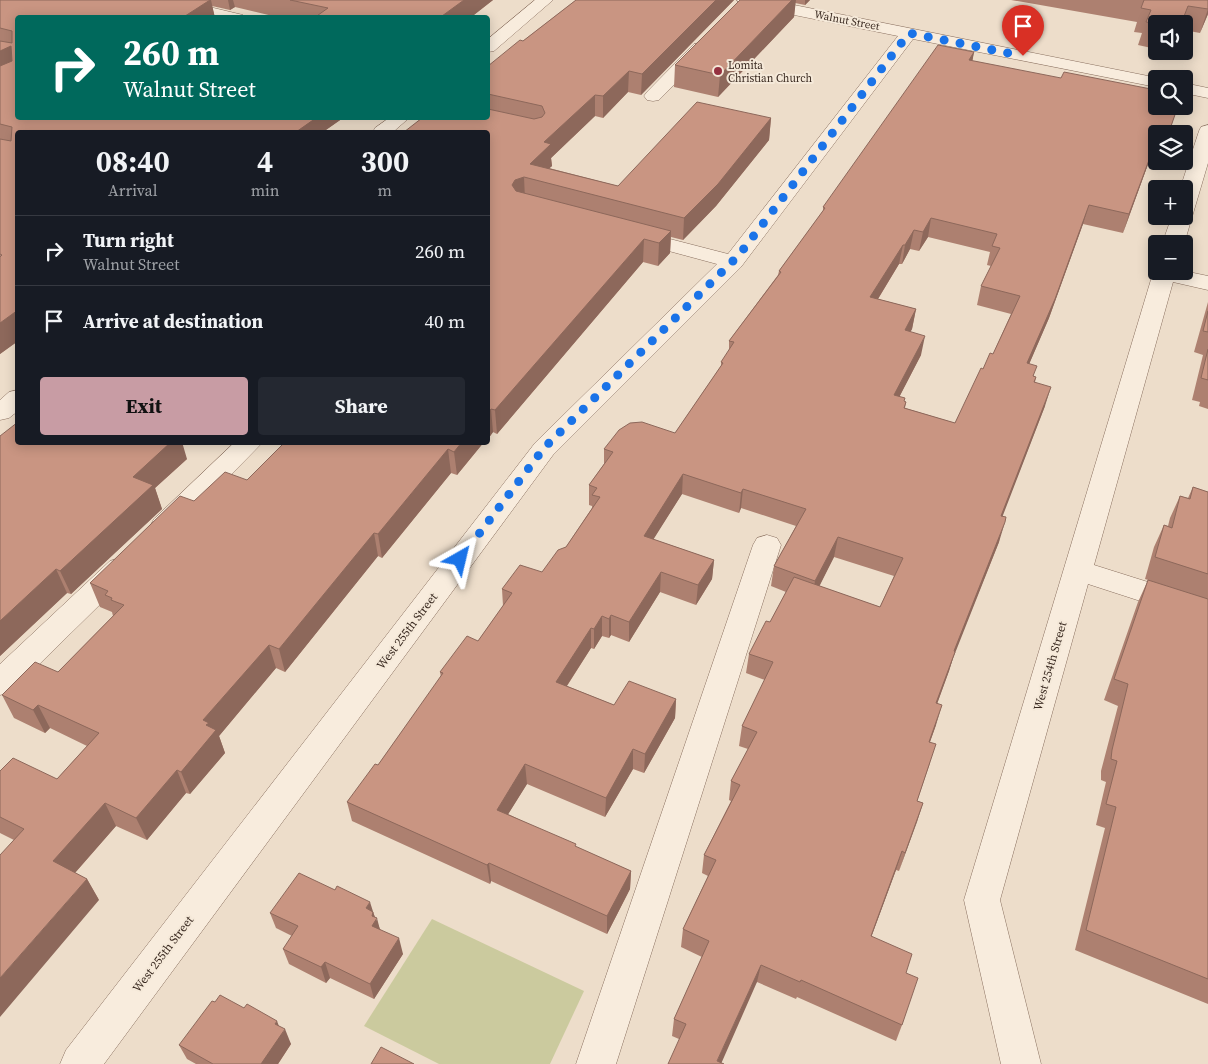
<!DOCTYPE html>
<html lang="en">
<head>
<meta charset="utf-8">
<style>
  :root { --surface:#171b24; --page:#242831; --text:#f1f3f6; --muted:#9ea1a6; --line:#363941; --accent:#c89ca4 }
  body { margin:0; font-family:"Source Serif 4",serif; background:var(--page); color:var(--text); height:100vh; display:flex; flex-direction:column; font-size:19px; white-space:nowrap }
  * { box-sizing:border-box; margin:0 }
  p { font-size:16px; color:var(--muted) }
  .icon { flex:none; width:28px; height:28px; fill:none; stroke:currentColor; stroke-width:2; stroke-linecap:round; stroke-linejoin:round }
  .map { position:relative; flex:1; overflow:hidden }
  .details { position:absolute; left:15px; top:130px; width:475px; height:315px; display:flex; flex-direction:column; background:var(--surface); border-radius:5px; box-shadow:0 2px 12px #0003 }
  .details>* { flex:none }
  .banner { position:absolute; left:15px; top:15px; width:475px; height:105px; border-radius:5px; box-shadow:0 2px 12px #0003; background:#00695c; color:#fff; overflow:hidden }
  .buttons { position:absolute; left:1148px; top:15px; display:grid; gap:10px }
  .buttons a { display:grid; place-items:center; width:45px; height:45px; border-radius:5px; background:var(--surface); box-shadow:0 2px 12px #0003; font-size:25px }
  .pin { position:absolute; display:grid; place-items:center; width:42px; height:42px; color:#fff; margin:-51px -21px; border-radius:50% 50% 50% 0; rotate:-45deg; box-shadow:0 0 5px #0007 }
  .pin .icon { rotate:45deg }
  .me { position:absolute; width:55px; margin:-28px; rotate:37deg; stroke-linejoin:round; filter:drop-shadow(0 0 4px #0008) }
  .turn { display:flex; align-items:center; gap:18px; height:105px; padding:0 25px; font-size:22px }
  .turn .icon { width:65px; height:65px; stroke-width:2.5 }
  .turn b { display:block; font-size:35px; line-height:42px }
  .eta { display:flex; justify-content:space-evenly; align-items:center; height:85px; text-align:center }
  .eta b { font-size:30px; font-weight:700; line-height:35px }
  .cta { display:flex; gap:10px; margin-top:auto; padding:10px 25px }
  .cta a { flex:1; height:58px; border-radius:5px; background:var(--accent); color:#111; font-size:20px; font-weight:700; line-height:58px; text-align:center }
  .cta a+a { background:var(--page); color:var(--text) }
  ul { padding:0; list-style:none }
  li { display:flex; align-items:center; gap:15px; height:70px; padding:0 25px; border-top:1px solid var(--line) }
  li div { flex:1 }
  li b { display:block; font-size:19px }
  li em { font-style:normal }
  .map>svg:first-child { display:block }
  .green { fill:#cbca9e }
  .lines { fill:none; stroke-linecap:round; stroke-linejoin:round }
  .minor-casing { stroke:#896f5f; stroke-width:1 }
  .minor { fill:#f8ecdd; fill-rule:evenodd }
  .wall { fill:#ad8070; fill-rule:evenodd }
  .shaded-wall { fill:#8d685b }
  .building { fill:#c99582; stroke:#8d685b; fill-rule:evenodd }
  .route { stroke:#1a73e8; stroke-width:9; stroke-dasharray:0 16.2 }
  .poi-dot { fill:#953240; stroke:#f5e9d9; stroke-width:2 }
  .labels { text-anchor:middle; stroke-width:4; stroke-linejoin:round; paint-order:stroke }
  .far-street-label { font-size:11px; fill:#3a2a21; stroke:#f5e9d9 }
  .far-poi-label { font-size:11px; fill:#3a2a21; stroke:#f5e9d9; text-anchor:start }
  .street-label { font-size:12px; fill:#3a2a21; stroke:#f5e9d9 }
</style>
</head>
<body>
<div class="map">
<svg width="1208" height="1064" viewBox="0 0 1208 1064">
  <rect width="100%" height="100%" fill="#edddca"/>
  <path class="green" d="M432 919 584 991 550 1064H439L364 1026Z"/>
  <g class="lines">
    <g class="minor-casing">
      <path id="minor" d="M151 0H180L243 15 245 18H214L153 3Z
        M535 0H553L494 51 488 52V39Z
        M737 0H769L1163 79H1156V87L913 39 741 267 553 455 104 1064H60L66 1050 535 443 717 264 628 240 624 236 628 232 635 230 728 254 898 36 745 5 739 3Z
        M700 43 706 44 709 48 706 52 659 100 653 101 647 100 644 96 647 92 694 44Z
        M1184 83 1208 88V98L1184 93Z
        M389 118H409L393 132H373L375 128Z
        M1208 125V163L1184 244H1162L1172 216H1184V189H1180L1199 131 1201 127Z
        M1156 268V271H1184L1208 276V290L1173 282 1094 565 1208 601V623L1088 584 1000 900 1041 1064H1001L964 900 1153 273Z
        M18 390V411L9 418 0 420V400L9 392Z
        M235 442H263L174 533 164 536 154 533 150 526 154 519Z
        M767 535 777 538 781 545 616 1064H576L753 545 757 538Z
        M120 558 130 561 134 568 130 575 11 692 0 695V664L110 561Z"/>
    </g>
    <use href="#minor" class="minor"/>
  </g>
  <path class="wall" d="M0 0H493L470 18H281L235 7 230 10 212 6 215 18H18V118H343L323 132H18V341L0 354Z
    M576 0H734L641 95 628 92 603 118 595 116 551 158 552 166 549 168 618 186 771 118 769 140 716 206 683 240 671 237 670 253 658 266 643 262 497 434 493 432 488 439V66L523 41Z
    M740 0H810L805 5 795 3 794 17 718 97 674 87 675 65Z
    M1011 0H1208V14L1200 33 1184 30V24H1156V49L1138 45 1142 33 1134 32 1137 22Z
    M974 52 972 61 1178 106 1168 134H1156V149L1154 148 1123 233 1083 224 1049 318 1029 364 1034 377H1036L1035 382 1045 406 1002 516 999 542 955 651 949 671 937 704 936 725 930 742V763L917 801 923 803 899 871 896 870 871 937 906 973 902 1025 896 1041 797 997 796 999 757 982 679 1039 672 1036 674 1019 702 957 681 947 683 929 708 876 702 873 704 855 731 801 729 800 731 781 748 749 739 746 742 726 765 680 746 673 749 654 770 622 786 592 771 586 774 566 796 526 741 508 739 513 682 494 653 539 714 560 712 579 696 605 660 592 629 642 611 635 609 638 602 636 594 649 591 648 567 686 614 705 676 699 675 718 644 773 633 769 605 817 527 784 508 814 576 847 631 871 630 889 607 934 491 881 490 884 352 821 347 802 378 765 441 677 440 672 478 641 503 606 502 589 542 572 566 547 592 508V506L589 505V485L604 464V449L675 433 721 366V362L729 351V341L778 275 779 271 823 211V207ZM928 237 990 252 987 265 991 266 981 286 977 305 1011 314 993 354 983 369 955 423 905 408 906 402 904 401 899 397 921 355 910 332 912 329 916 309 878 299 899 264H902L910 249 919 251ZM834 557 894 576 880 607 819 586Z
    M1208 302V409L1199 406 1200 402 1192 400 1203 355 1194 352Z
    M0 436 187 459 155 488 162 509 71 594 67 593 0 656Z
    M484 442 457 475 451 473 382 558 378 556 285 672 276 668 219 736 225 753 190 794 186 793 147 840 116 826 75 873 87 879 99 900 14 840 0 833V771L57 779 87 746 50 728 45 733 14 718 2 695 58 672 113 616 112 612 100 607 90 583 194 501 247 480Z
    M1193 487 1208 492V599L1145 579 1154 547 1164 525 1168 526 1170 518 1180 496 1188 498Z
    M1148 580 1208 599V1004L1075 950 1105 828 1096 825 1106 782 1101 780V771L1118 706 1104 700 1138 602Z
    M373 911V912L375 917 380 929 403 954 374 999 330 978 326 983 289 964 283 949 292 936 276 928 270 913Z
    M279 1026 291 1044 278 1064H196L187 1059 179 1045Z"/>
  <path class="shaded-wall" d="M210 0H211L215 18H182Z
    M228 0H233L235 7 230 10Z
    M464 0H493L470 18H442V16Z
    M716 0H734L641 95 642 74Z
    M792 0H796L794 17 718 97 720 75Z
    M805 0H810L805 5Z
    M1208 9V14L1200 33Z
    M11 46 18 64 0 75V51Z
    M974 52 971 69 969 60Z
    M629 71 628 92 603 118V96Z
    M595 95V116L551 158 552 166 537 180 530 164 544 142Z
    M312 118H343L323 132H296Z
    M771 118 769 140 716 206 683 240 684 218Z
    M1156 141V142L1123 233 1129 214Z
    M524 177 525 199 513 207 512 185 515 180Z
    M1089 205 1083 224 1049 318 1021 383 1027 363Z
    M931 218 928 237 919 251 923 232Z
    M914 230 910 249 902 264 905 245Z
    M671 231 670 253 658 266 659 243Z
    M644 239 643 262 497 434 495 410Z
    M903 245 899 264 867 317 870 297Z
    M916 309 912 329 901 350 905 330Z
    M18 310V341L0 354V323Z
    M925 336 921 355 890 415 894 395Z
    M1051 387 1045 406 995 536 1001 516Z
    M491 409 493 432 488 439V413Z
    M164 442H182L187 459 155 488 162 509 71 594 60 571 133 477Z
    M462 442H484L457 475 454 452Z
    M448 449 451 473 382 558 378 534Z
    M683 474 682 494 643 556 644 536Z
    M743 489 741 508 739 513 741 493Z
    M1005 522 999 542 948 671 954 651Z
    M374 533 378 556 285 672 279 649Z
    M838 537 834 557 812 601 815 581Z
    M714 560 712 579 696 605 698 585Z
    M56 569 67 593 0 656V621Z
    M661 572 660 592 629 642V622Z
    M611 615V635L609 638V619Z
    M602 616V636L594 649V629Z
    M591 628V648L557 701 556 682Z
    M269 645 276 668 219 736 225 753 190 794 181 772 203 720Z
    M955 652 949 671 930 723 936 703Z
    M676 699 675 718 644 773 645 754Z
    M38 705 50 728 45 733 33 710Z
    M942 705 936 725 923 761 929 742Z
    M633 749V769L605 817 606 798Z
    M525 764 527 784 499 829 497 810Z
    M177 770 186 793 147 840 136 818Z
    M105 803 116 826 66 883 53 861Z
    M923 803 917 822 899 871 905 853Z
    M902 851 896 870 865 954 871 936Z
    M489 863 491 881 490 884 487 865Z
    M631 871 630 889 607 934V916Z
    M87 879 99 900 0 1017V978Z
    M370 902 376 921 377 918 381 934 377 942 366 908Z
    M399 938 403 954 374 999 370 984Z
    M325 962 330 978 326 983 321 967Z
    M761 965 757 982 721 1064 717 1061Z
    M277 1021 282 1034 285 1029 291 1044 278 1064H261L275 1024Z"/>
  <path class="building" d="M0 0H210L182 18H18V118H316L296 132H18V310L0 323V257L2 255 0 254V139L11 141 12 127 0 124V66L12 61 11 46 0 51V41L12 43V31L0 28Z
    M290 0H464L442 16 445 17V18H314L328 8Z
    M576 0H716L642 74 629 71 603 96 595 95 544 142 551 144 530 164 618 186 697 102 771 118 718 184 684 218 524 177 515 180 512 185 516 191 671 231 659 243 644 239 495 410 491 409 488 413V132H404L422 118H488V109L534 119 542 117 545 113 542 106 488 94V66L520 40 523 41Z
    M740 0H792L720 75 675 65Z
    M1144 0H1208V9L1188 6 1181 24H1158L1146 22 1151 10 1141 8Z
    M938 45 974 52 969 60 1061 78 1064 72 1156 90V106H1178L1169 132 1160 130 1159 134H1156V141L1129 214 1089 205 1055 299 1027 363 1037 366 1033 376 1036 377 1034 382 1051 387 1001 516 1006 517 1005 522 954 651 955 652 936 703 942 705 929 742 936 744 917 801 923 803 905 853 902 851 871 936 912 954 906 973 918 978 902 1025 801 980 800 982 761 965 717 1061 724 1064H668L686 1024 674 1019 709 941 683 929 716 860 704 855 740 785 731 781 757 732 742 726 773 662 749 654 766 621 770 622 794 577 880 607 903 558 838 537 815 581 774 566 806 509 743 489 741 493 683 474 644 536 714 560 698 585 661 572 629 622 611 615 609 619 602 616 594 629 591 628 556 682 614 705 629 681 676 699 645 754 633 749 606 798 525 764 497 810 576 844 575 846 631 871 607 916 489 863 487 865 347 802 375 764 378 765 443 673 440 672 467 636 478 641 512 593 502 589 520 565 542 572 558 550 566 547 600 497 592 495 597 488 589 485 613 452 604 449 619 430 630 423 642 422 675 433 723 363 721 362 734 342 729 341 781 272 779 271 825 208 823 207ZM931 218 997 234 992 246 1000 248 981 286 1020 296 993 354 990 353 983 369 981 368 955 423 904 408 906 402 904 401 905 398 894 395 925 336 905 330 916 309 870 297 903 245H905L914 230 923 232Z
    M1208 311V332L1203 331Z
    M1208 349V380L1201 378Z
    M18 422V442H171L133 477 153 485 60 571 56 569 0 621V436Z
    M285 442H462L454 452 448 449 378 534 374 533 279 649 269 645 203 720 209 723 206 725 216 730 181 772 177 770 136 818 105 803 53 861 87 879 0 978V855L24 829 0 817V771L13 758 57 779 99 733 38 705 33 710 2 695 35 662 58 672 124 605 111 600 112 598 105 595 108 591 90 583 180 496 194 501 225 472 247 480Z
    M1193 487 1208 492V574L1155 557 1164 525 1172 528 1180 496 1190 499Z
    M1148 580 1208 599V979L1086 930 1116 807 1106 804 1117 761 1111 759 1112 750 1128 684 1114 679Z
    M299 873 335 890 337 886 370 902 366 908 373 912 372 916 377 918 372 926 399 938 370 984 325 962 321 967 283 949 298 926 270 913Z
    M220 995 244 1008 247 1004 277 1021 275 1024 285 1029 261 1064H213L179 1045 212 1001 215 1002Z
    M381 1047 414 1064H371Z"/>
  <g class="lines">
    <path class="route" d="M460 559 544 448 739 255 909 33 1023 56"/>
  </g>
  <circle class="poi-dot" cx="718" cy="71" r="5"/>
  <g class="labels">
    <g class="far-street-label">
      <text transform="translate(847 20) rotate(11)" y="4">Walnut Street</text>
    </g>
    <g class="far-poi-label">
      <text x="728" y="69">Lomita<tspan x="728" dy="13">Christian Church</tspan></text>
    </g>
    <g class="street-label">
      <text transform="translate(407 631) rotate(-53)" y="4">West 255th Street</text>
      <text transform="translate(1050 666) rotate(-74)" y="4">West 254th Street</text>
      <text transform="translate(163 954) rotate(-53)" y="4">West 255th Street</text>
    </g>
  </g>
</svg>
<div class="buttons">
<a><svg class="icon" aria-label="sound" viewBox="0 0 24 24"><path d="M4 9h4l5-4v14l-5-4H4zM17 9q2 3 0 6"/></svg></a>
<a><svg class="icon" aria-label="search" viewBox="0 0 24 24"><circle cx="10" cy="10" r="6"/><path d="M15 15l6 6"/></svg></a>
<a><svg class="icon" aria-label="layers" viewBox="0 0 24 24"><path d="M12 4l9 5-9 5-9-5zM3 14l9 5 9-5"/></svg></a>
<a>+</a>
<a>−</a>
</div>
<div class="pin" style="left:1023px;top:56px;background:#d93025"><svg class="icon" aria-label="arrive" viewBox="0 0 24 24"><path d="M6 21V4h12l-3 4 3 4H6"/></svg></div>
<svg class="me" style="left:460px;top:559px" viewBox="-20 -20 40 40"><path d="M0-17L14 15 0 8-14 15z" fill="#1a73e8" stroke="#fff" stroke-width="4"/></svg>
<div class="banner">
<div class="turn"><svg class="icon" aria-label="right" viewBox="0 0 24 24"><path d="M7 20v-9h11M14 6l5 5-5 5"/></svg><div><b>260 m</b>Walnut Street</div></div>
</div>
<section class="details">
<div class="eta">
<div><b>08:40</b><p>Arrival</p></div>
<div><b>4</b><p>min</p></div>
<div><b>300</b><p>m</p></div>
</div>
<ul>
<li><svg class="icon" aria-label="right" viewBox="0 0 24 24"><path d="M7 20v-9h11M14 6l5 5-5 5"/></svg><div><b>Turn right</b><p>Walnut Street</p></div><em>260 m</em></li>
<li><svg class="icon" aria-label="arrive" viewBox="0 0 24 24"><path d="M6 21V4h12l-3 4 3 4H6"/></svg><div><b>Arrive at destination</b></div><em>40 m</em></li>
</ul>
<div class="cta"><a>Exit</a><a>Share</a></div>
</section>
</div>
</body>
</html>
